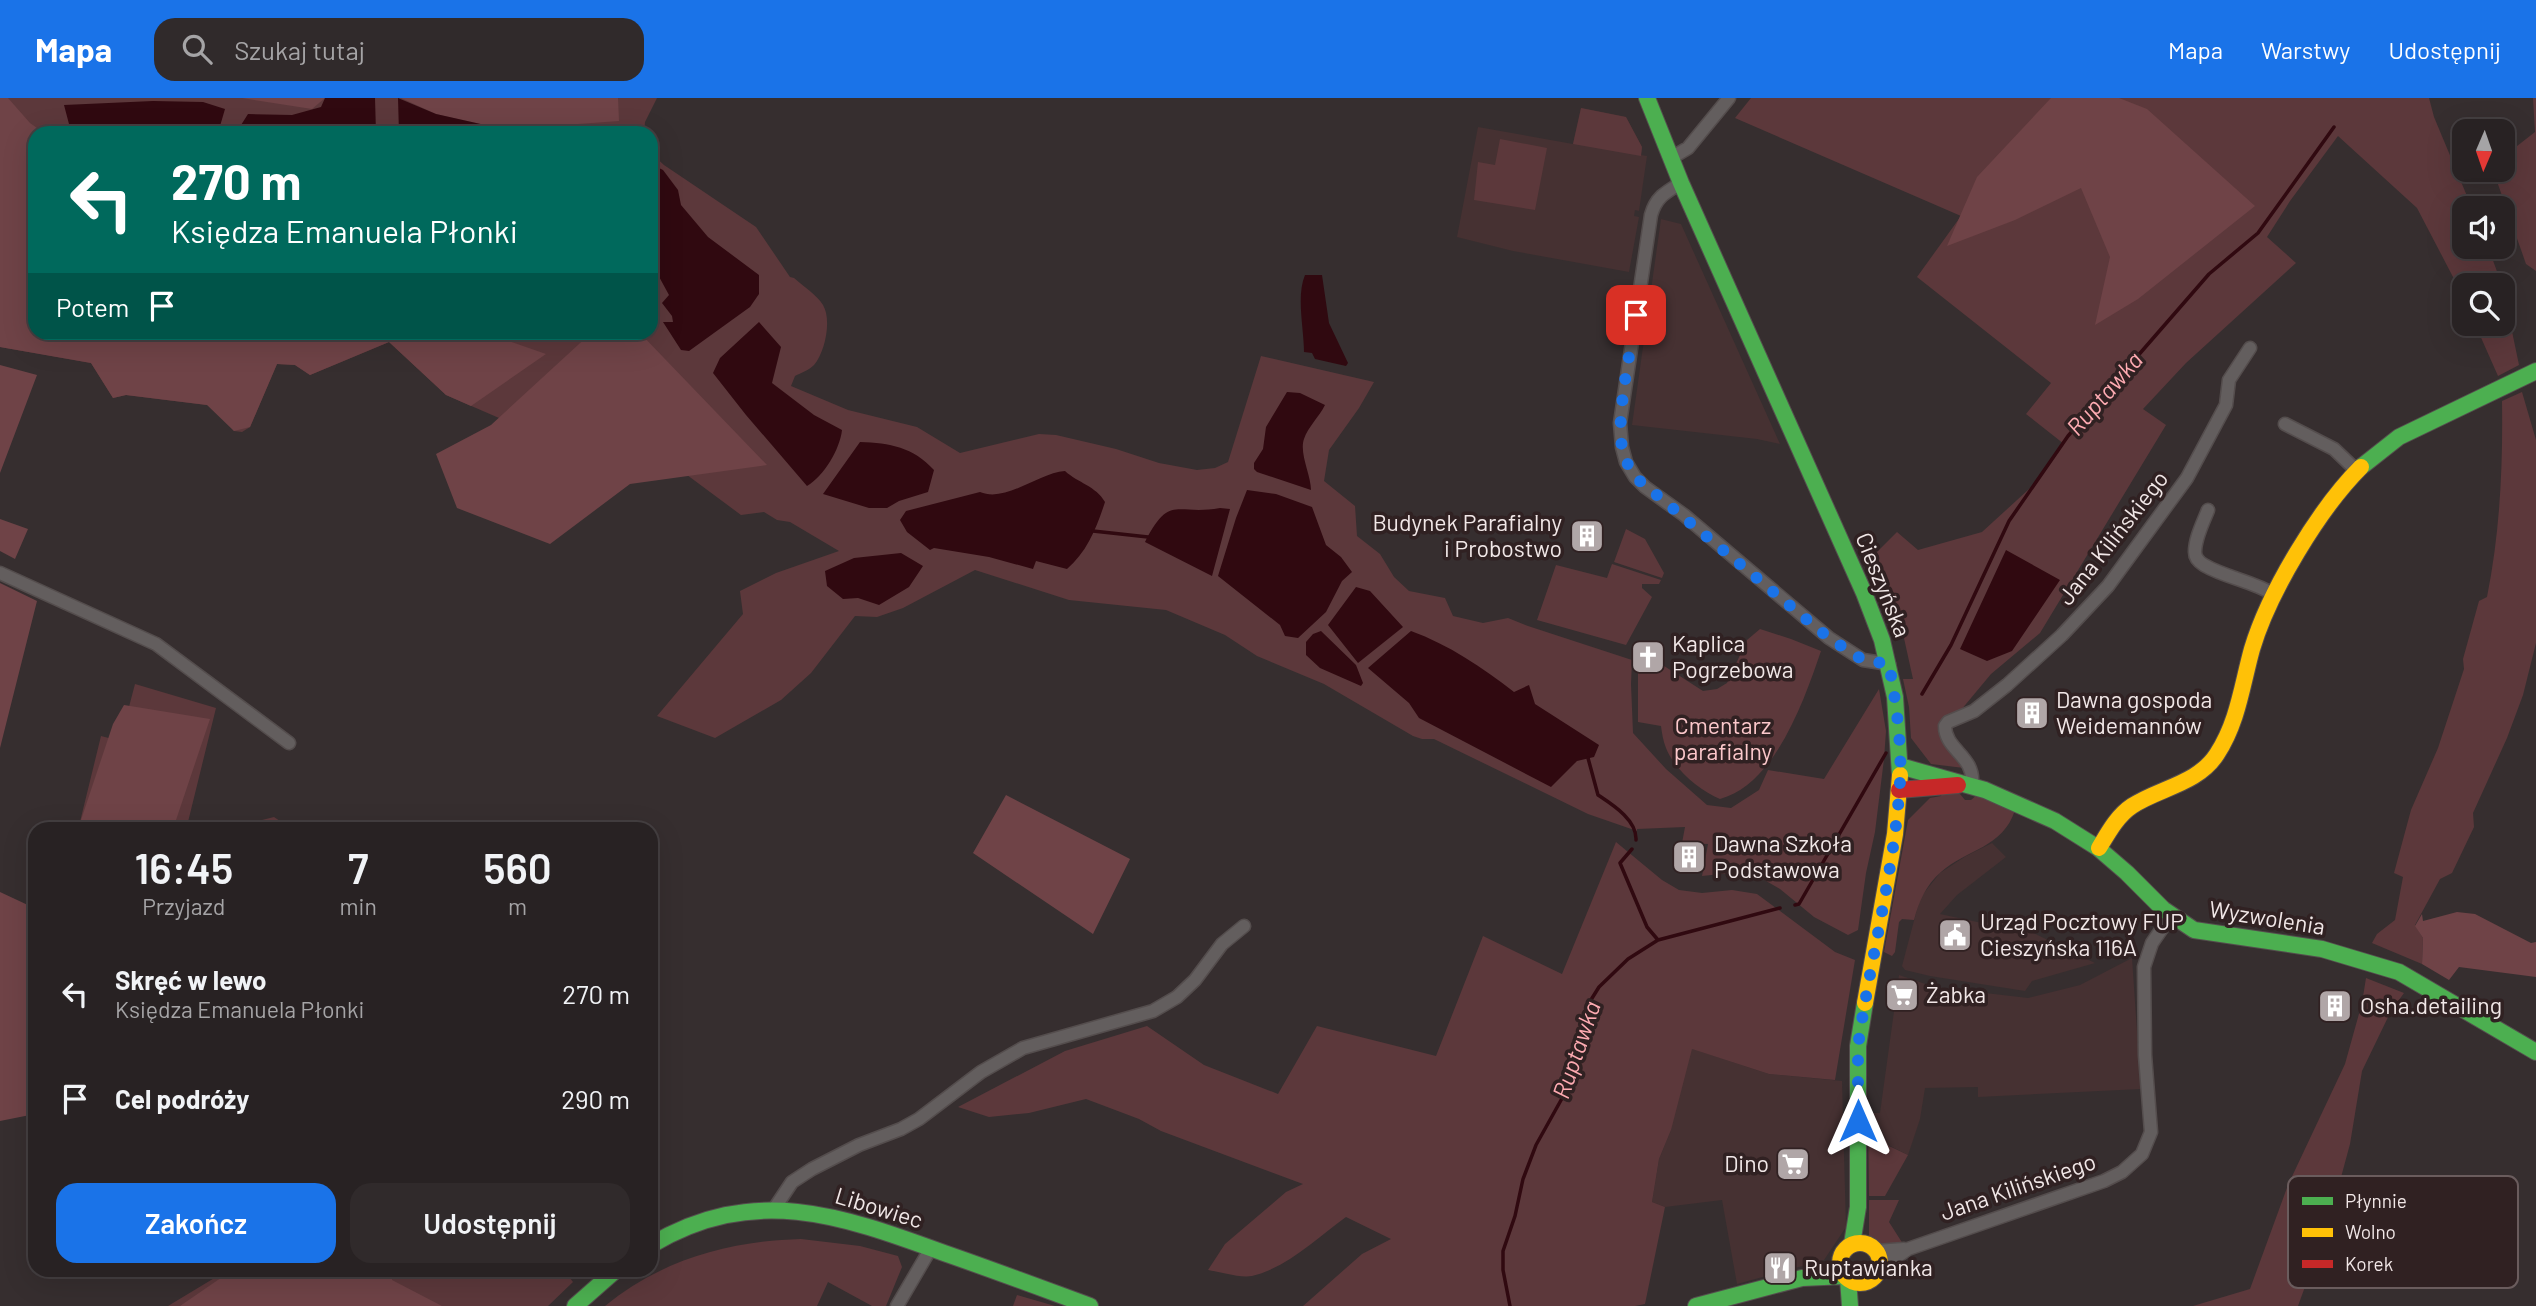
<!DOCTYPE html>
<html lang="pl">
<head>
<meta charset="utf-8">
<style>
  :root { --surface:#282223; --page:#302a2b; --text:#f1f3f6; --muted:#a5a4a6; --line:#443f41; --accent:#1a73e8 }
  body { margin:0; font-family:Barlow,sans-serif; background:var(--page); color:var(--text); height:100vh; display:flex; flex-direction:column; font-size:26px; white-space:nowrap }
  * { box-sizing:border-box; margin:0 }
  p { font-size:23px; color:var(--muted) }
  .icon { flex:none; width:38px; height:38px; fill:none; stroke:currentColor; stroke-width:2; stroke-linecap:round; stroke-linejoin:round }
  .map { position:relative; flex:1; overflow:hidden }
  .panel { position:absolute; left:28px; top:724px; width:630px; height:455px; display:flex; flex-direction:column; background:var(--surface); border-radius:21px; box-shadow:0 7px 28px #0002,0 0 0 2px var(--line) }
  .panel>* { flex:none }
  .guide { position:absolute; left:28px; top:28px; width:630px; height:214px; border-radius:21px; box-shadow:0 7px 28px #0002,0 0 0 2px var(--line); background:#00695c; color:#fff; overflow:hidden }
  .needle { width:46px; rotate:182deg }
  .controls { position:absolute; left:2452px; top:21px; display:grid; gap:14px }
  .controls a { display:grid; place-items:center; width:63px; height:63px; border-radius:14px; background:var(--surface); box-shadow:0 7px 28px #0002,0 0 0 2px var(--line); font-size:35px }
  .pin { position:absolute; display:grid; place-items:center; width:60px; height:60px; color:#fff; margin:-30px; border-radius:14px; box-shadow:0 4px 10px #0006 }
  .me { position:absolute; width:77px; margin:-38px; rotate:0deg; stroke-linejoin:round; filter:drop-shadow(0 0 5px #0008) }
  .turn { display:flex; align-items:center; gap:24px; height:147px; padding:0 28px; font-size:32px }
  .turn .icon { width:91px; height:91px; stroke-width:2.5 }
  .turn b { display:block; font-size:49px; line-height:60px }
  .then { display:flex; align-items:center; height:66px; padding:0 28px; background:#0003; gap:14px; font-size:26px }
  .eta { display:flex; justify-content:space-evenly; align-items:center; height:119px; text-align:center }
  .eta b { font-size:42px; font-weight:600; line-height:49px }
  .cta { display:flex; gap:14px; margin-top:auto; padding:14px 28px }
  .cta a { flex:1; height:80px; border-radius:21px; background:var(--accent); color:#fff; font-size:28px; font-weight:600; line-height:80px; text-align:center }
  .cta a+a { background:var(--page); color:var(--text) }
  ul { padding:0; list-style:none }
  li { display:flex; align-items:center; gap:21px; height:105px; padding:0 28px }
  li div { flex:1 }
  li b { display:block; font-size:26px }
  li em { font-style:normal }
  header { display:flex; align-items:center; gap:42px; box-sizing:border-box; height:98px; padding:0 35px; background:var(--accent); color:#fff }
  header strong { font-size:33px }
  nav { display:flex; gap:38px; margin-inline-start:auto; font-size:24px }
  .search { width:490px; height:63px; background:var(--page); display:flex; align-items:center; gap:18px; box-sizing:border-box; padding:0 24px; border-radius:21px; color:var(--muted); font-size:26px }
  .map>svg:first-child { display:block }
  .built { fill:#463132 }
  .green { fill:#5c383b }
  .forest { fill:#6f4347 }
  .water { fill:#300910 }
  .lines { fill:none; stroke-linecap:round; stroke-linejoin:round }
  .stream { stroke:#300910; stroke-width:3.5 }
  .street-casing { stroke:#544d4d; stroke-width:15 }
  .fast-casing { stroke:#544d4d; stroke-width:18 }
  .slow-casing { stroke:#544d4d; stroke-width:18 }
  .jam-casing { stroke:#544d4d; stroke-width:18 }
  .street { stroke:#635e5e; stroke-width:12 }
  .fast { stroke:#4caf50; stroke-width:16 }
  .slow { stroke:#ffc107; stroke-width:16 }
  .jam { stroke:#c62828; stroke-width:16 }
  .route { stroke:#1a73e8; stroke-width:12; stroke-dasharray:0 21.6 }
  .labels { text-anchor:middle; stroke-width:7; stroke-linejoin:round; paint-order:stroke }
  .poi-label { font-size:23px; fill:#f1e7e7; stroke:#302122; text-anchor:start }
  .street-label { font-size:23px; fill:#f1e7e7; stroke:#302122 }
  .park-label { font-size:23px; fill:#fcc8cb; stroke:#302122 }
  .water-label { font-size:24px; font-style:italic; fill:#feabb2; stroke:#302122 }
  .key { fill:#302122; stroke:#6a5c5d; stroke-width:2 }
  .key-label { font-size:19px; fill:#f1e7e7 }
</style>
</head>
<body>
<header>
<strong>Mapa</strong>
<div class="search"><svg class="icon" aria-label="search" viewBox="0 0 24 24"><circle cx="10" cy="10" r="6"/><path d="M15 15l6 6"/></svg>Szukaj tutaj</div>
<nav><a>Mapa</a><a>Warstwy</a><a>Udostępnij</a></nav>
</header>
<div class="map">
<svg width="2536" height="1208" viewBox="0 0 2536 1208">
  <rect width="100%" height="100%" fill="#362e2f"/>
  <path class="built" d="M1581 10 1626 19 1642 49 1641 57 1647 58 1639 113 1635 112 1634 118 1639 119 1629 174 1513 153 1457 139 1478 29 1573 46Z
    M1661 121 1681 126 1780 346 1757 341 1632 327Z
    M1992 745 2006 759 1957 797 1940 816 1982 825 2009 823 2095 865 2032 883 2025 893 1930 878 1905 872 1902 868 1920 800 1940 775 1966 758Z
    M2132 860 2141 991 1978 999V989L1925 990 1920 1021 1908 1057 1890 1048 1872 1015H1880L1899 877 1934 889 2028 900 2080 887Z
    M1602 938 1693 951 1769 976 1842 983 1846 1129 1824 1162 1737 1186 1722 1102 1665 1109 1652 1104 1659 1061 1671 1032Z"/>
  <path class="green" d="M0 0H657L645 24 644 35H35V234H651V55L664 67 756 129 790 179 794 180C803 188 817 197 823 207 832 222 825 254 814 267 809 272 801 275 795 278L791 288 848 312 917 329 960 355 1039 336 1056 337 1116 351 1159 365 1197 372 1215 370 1228 364 1261 258 1374 284 1359 310 1329 352 1324 383 1355 408 1357 438 1380 456 1394 479 1409 493 1445 500 1453 518 1483 525 1508 520 1528 528 1632 562 1631 586 1633 635 1666 671 1707 707 1731 710 1759 692 1768 672 1824 681 1879 591 1886 633 1884 661 1875 734 1866 775 1858 832 1848 837 1814 819 1780 791 1754 776 1731 775 1702 778 1708 746 1682 745 1685 729 1637 731V733L1588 716 1434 641H1422L1413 638 1324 586 1257 558 1225 537 1166 512 1069 502 975 472 903 510 877 519 855 518 811 575 781 602 715 640 657 618 743 516 740 493 776 475 839 453 790 424 777 422 764 414 741 417 679 371 515 327 446 297 389 244 310 277 295 267 277 266 250 329 242 334 234 333 215 308 126 297 113 300 91 265 0 249Z
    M1751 0H2429L2434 19 2472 110H2464V149H2488L2502 187H2464V200L2417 110 2338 38 2290 103 2267 139 2296 165 2186 265 2143 311 2166 327 2040 535 1991 576 1961 612 1962 615 1939 624V629L1964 670 1931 666 1911 640 1909 609 1903 581H1913L1900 522 1885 491 1877 454 1897 434 1918 452 1982 434 2039 382 2064 346 2026 316 2051 285 1917 179 1961 118 1735 20Z
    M2533 0H2536V173L2526 166 2493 72H2502L2503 59 2535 34Z
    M1581 10 1626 19 1642 49 1641 58 1573 46Z
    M1500 41 1547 50 1535 112 1474 102 1478 64 1495 67Z
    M2503 190 2519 267 2498 278 2475 226H2502Z
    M2522 294 2536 342V545L2523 597 2507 640 2473 715 2474 729 2452 775 2440 781 2415 827 2423 840 2422 866 2372 845 2377 836 2395 822 2403 779 2394 775 2411 712 2438 650 2464 571 2463 561 2479 503 2487 499C2500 434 2503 369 2502 303Z
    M1626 431 1645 441 1664 475 1662 480 1614 464Z
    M1612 466 1661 482 1659 486H1642V490L1652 499 1626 547 1537 522 1556 467 1607 480Z
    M1760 531 1791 541 1821 553C1804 603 1775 686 1720 701 1700 693 1674 671 1666 650 1663 643 1662 635 1661 628L1638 624V561L1651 571 1661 566 1703 593 1717 591 1727 585 1747 542Z
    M135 586 216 610 188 724 197 731 78 732 101 638 120 643Z
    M1942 696H1960L1965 702H1971L1978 696 2015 712C2003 750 1967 751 1941 774 1926 787 1919 803 1914 822L1902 821 1899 824 1895 854 1892 858 1884 854 1908 722 1930 700 1941 698Z
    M274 719 292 731 222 732Z
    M1616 744 1662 782 1679 792 1702 795 1732 792 1757 796 1835 854 1855 862 1835 982 1769 976 1692 951 1671 1032 1659 1061 1652 1104 1665 1109 1645 1206 1635 1208H1303L1362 1156 1391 1141 1346 1119C1318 1139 1287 1170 1252 1178 1239 1180 1221 1174 1208 1172L1225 1146 1286 1094 1303 1086 1161 1033 1139 1021 1086 1001 1029 1015 989 1019 958 1009 1065 953 1147 928 1204 967 1278 996 1317 928 1436 958 1483 838 1562 876Z
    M2366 880 2404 895 2391 913 2362 973 2350 1046 2330 1120 2298 1208H2193L2250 1191 2288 1087 2345 966 2362 905Z
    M1868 1011 1872 1015 1889 1048 1908 1057 1885 1098H1869Z
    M1869 1102H1899L1889 1124 1903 1146 1879 1150 1869 1139Z
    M801 1141 860 1148 898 1158 902 1169 886 1208H872L828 1184 817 1208H605C661 1162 729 1143 801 1141Z
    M564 1172 573 1184 548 1208H168L226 1173Z
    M1017 1197 1055 1208H1013Z"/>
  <path class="forest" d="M0 0H8L30 25 44 35H35V234H483L546 256 471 308 446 297 389 244 310 277 295 267 277 266 250 329 234 333 207 307 126 297 113 300 91 265 0 249Z
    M242 0H325L312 11Z
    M401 0H618L619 23 537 29 530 35H501L485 27 436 16Z
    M2051 0H2119L2147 11 2255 108 2138 201 2095 227 2110 159 2081 90 2015 122 1947 148 1977 79Z
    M639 234 767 367 630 386 550 446 457 410 436 356 491 327 591 235Z
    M0 267 37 277 0 375Z
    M0 421 28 431 15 461 0 453Z
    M0 485 37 503 0 650Z
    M124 607 210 621 175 725 252 723 264 731H78L113 626Z
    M1006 697 1130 761 1093 836 973 755Z
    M0 794 30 808 35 802V1016L0 1023Z
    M2457 814 2475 816 2531 845 2536 844V879L2459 869 2449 882 2422 866 2423 840 2415 828 2422 816 2423 823Z
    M231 1173H393L392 1182 442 1208H180Z"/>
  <path class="water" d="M325 0H375L376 35H236L248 16 292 17 321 9Z
    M398 0 436 16 485 27 497 35H399Z
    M153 3 203 4 225 11 218 35H105L69 26 64 7Z
    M651 66 663 72 678 92 681 107 708 139 759 177V196L750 209 689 253 681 252 663 224H673L672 218 662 205 669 197 651 164Z
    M1305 177H1322L1329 225 1348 265 1346 268 1315 261 1312 255 1304 254C1304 231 1296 198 1305 177Z
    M759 224 781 249 772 285 814 317 842 332C840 351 824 378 807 388L746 317 713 275 720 260Z
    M1287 294 1300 295 1325 307C1319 319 1308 329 1304 341 1299 355 1311 377 1311 392L1257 374 1254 371V365L1263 351 1266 329Z
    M860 344C890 345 913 349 934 372L928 394 899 403 887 410H869L823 396Z
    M1065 373C1078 385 1096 388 1105 404 1097 429 1087 454 1067 471L1036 463 1033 471 989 459 934 450 930 452 907 434 900 422 906 413 980 394C1006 405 1038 375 1065 373Z
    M1247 392 1276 396 1312 409 1326 447 1341 459 1352 474 1342 483 1326 514 1298 540 1285 538 1280 527 1218 478 1236 420Z
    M1220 410 1230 411 1212 478 1145 444C1170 395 1176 418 1220 410Z
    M2006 452 2060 482 2012 553 1987 563 1960 551Z
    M901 455 923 468 909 489 879 507 858 500 843 501 827 488 825 473 854 460Z
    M1356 489 1370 493 1403 529 1358 565 1328 527Z
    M1321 533 1356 567 1363 585 1361 588 1320 570 1306 557V544L1313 536Z
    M1411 533C1449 547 1482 569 1514 594L1529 587 1535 606 1599 647 1594 659 1577 663 1551 689 1419 620 1409 605 1368 570Z"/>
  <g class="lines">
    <path class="stream" d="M1093 433 1148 439
      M1922 596 1951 547 2009 423 2068 338 2209 176 2258 135 2334 29
      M1588 660 1598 697C1613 707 1637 722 1636 742
      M1632 751 1620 765 1647 829 1658 842
      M1795 807 1799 806 1886 655
      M1510 1208 1503 1172V1153L1515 1118 1523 1081 1536 1047 1565 995 1589 905 1599 889 1628 861 1658 842 1780 810"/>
    <g class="street-casing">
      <path id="street" d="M1671 60 1688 50 1729 0
        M1681 85C1666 94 1656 99 1651 117L1620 325 1622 349 1626 364 1635 379 1645 389 1684 417 1829 540 1863 562 1889 566
        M2285 326 2334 351 2357 373
        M2208 412C2203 425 2195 440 2195 454 2195 460 2199 464 2204 467 2226 480 2253 483 2275 497
        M0 475 156 546 289 645
        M1972 686C1975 658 1945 652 1945 628L1948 624 1974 613 2007 587 2062 537 2108 488 2187 380 2226 307 2229 282 2250 250
        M774 1111 792 1084 812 1071 859 1047 901 1031 919 1021 981 974 1023 950 1153 913 1177 899 1195 882 1222 846 1244 828
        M1877 1153 1904 1151
        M1880 1171 1908 1151 2104 1083 2122 1074 2142 1056 2151 1034 2145 957 2144 869 2152 845 2170 819
        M897 1208 931 1150"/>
    </g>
    <g class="fast-casing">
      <path id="fast" d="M1647 0 1681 85 1864 495 1882 542 1895 599 1900 677
        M2361 369 2399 339 2536 273
        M1900 668 1985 692 2055 723 2098 750 2127 775 2163 811 2194 832 2322 851 2399 874 2536 954
        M1852 1146 1858 1109V948L1865 905
        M651 1147C754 1086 840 1117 944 1155 993 1172 1041 1190 1090 1208
        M1848 1181 1850 1208
        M575 1208 616 1172
        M1696 1208 1802 1180 1845 1178"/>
    </g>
    <g class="slow-casing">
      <path id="slow" d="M2099 750C2108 735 2117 718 2132 708 2159 690 2198 686 2217 656 2238 624 2242 587 2252 551 2269 494 2319 411 2361 369
        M1865 905 1895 736 1900 677
        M1840 1165a20 20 0 1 1 40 0a20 20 0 1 1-40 0Z"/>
    </g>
    <g class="jam-casing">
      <path id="jam" d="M1899 692 1958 687"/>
    </g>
    <use href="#street" class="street"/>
    <use href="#fast" class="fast"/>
    <use href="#slow" class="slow"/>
    <use href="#jam" class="jam"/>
  </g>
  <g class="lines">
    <path class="route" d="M1636 217C1631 252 1616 315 1622 349 1624 360 1629 369 1635 379L1829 540 1863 562 1889 566C1896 605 1902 644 1900 684 1895 765 1874 847 1861 928L1858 948V1023"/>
  </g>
  <defs>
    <g id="building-square" transform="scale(1.75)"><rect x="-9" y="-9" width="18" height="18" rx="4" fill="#b0a6a7" stroke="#302122"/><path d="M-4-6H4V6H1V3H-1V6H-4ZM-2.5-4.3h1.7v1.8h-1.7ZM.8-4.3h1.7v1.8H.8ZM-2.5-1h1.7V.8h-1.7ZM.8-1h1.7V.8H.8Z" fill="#fff"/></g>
    <g id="church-square" transform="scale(1.75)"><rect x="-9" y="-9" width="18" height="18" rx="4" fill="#b0a6a7" stroke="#302122"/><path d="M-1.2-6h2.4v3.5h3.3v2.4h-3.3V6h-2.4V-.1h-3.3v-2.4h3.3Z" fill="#fff"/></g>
    <g id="civic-square" transform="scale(1.75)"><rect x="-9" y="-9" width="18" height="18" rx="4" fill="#b0a6a7" stroke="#302122"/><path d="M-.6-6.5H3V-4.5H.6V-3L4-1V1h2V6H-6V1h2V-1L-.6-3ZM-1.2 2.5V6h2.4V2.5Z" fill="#fff"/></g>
    <g id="supermarket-square" transform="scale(1.75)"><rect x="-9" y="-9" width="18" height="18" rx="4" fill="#b0a6a7" stroke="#302122"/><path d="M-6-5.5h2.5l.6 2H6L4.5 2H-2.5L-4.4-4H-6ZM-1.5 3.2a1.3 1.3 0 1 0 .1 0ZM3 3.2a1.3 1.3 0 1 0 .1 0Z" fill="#fff"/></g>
    <g id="restaurant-square" transform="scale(1.75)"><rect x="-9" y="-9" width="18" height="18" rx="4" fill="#b0a6a7" stroke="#302122"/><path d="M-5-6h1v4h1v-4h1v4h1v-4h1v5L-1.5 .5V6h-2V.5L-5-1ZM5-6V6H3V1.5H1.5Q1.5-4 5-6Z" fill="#fff"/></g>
  </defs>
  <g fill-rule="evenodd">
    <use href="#building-square" x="1587" y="438"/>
    <use href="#church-square" x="1648" y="559"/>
    <use href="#building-square" x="2032" y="615"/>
    <use href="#building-square" x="1689" y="759"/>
    <use href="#civic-square" x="1955" y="837"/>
    <use href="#supermarket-square" x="1902" y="897"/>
    <use href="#building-square" x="2335" y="908"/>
    <use href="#supermarket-square" x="1793" y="1066"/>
    <use href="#restaurant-square" x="1780" y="1170"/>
  </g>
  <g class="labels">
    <g class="poi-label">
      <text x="1562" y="433" text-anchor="end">Budynek Parafialny<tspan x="1562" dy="26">i Probostwo</tspan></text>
      <text x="1672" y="554">Kaplica<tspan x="1672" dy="26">Pogrzebowa</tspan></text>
      <text x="2056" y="610">Dawna gospoda<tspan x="2056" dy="26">Weidemannów</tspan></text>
      <text x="1714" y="754">Dawna Szkoła<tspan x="1714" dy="26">Podstawowa</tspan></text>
      <text x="1980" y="832">Urząd Pocztowy FUP<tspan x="1980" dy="26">Cieszyńska 116A</tspan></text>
      <text x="1926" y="905">Żabka</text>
      <text x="2360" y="916">Osha.detailing</text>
      <text x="1769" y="1074" text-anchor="end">Dino</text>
      <text x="1804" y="1178">Ruptawianka</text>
    </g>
    <g class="street-label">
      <text transform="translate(2113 440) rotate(-52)" y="8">Jana Kilińskiego</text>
      <text transform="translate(1883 487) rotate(68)" y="8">Cieszyńska</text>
      <text transform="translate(2267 820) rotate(9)" y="8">Wyzwolenia</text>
      <text transform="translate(2018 1089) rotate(-19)" y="8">Jana Kilińskiego</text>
      <text transform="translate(879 1110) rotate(17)" y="8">Libowiec</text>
    </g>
    <g class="park-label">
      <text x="1723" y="636">Cmentarz<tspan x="1723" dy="26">parafialny</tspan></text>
    </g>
    <g class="water-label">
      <text transform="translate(2105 296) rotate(-49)" y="8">Ruptawka</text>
      <text transform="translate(1577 952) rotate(-71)" y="8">Ruptawka</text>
    </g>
  </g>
  <rect x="2288" y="1078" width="230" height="112" rx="10" class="key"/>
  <rect x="2302" y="1099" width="31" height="8" fill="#4caf50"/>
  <rect x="2302" y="1130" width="31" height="9" fill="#ffc107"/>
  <rect x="2302" y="1162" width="31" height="8" fill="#c62828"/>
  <g class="key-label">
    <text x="2345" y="1110">Płynnie</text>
    <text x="2345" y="1141">Wolno</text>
    <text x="2345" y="1173">Korek</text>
  </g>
</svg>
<div class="controls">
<a><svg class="needle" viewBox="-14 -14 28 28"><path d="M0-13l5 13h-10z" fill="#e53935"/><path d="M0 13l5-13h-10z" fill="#a5a4a6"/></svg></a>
<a><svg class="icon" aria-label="sound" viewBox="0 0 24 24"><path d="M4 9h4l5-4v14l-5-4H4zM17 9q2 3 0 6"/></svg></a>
<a><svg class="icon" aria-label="search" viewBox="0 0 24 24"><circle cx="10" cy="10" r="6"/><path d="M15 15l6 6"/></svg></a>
</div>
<div class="pin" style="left:1636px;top:217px;background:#d93025"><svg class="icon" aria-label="arrive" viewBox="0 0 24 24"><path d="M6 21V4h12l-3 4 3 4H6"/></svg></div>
<svg class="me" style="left:1858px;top:1023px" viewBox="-20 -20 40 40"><path d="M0-17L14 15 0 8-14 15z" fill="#1a73e8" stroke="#fff" stroke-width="4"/></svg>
<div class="guide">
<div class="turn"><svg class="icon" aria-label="left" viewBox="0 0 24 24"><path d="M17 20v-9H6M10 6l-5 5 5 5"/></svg><div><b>270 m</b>Księdza Emanuela Płonki</div></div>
<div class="then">Potem<svg class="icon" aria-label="arrive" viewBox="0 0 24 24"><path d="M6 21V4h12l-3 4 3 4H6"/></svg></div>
</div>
<section class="panel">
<div class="eta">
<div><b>16:45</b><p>Przyjazd</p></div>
<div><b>7</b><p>min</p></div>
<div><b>560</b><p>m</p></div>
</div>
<ul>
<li><svg class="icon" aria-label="left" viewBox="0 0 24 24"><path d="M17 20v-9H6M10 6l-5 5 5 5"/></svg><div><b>Skręć w lewo</b><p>Księdza Emanuela Płonki</p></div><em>270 m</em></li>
<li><svg class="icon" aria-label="arrive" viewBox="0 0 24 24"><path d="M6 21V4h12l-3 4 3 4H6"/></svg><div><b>Cel podróży</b></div><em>290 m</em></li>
</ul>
<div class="cta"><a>Zakończ</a><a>Udostępnij</a></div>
</section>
</div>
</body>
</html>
